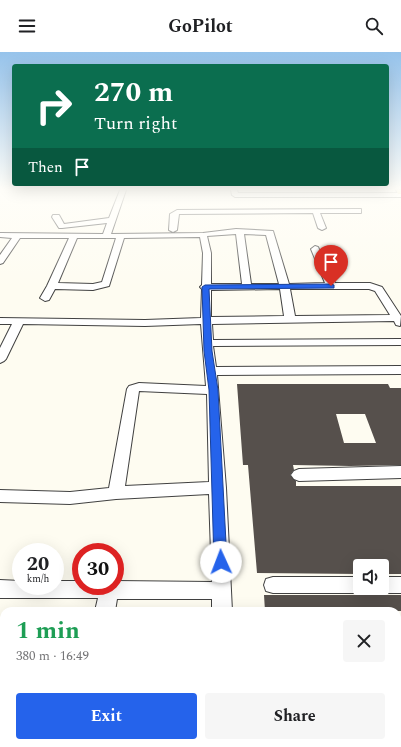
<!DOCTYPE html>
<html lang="en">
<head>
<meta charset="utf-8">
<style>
  :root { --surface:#fff; --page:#f6f6f6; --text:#202124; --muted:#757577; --accent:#2563eb }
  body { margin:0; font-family:Spectral,serif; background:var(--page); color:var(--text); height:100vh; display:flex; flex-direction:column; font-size:15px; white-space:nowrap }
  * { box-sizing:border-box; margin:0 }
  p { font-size:13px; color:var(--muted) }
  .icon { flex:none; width:22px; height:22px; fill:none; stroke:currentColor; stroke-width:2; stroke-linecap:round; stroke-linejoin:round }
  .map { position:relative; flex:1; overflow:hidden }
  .details { position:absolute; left:0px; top:555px; width:401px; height:140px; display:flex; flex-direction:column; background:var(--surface); border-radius:12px 12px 0 0; box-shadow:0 4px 16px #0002 }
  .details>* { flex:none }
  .top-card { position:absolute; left:12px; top:12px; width:377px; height:122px; border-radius:4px; box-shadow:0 4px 16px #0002; background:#0b6e4f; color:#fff; overflow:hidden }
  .controls { position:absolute; left:353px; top:507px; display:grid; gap:8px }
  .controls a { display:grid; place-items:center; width:36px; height:36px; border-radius:4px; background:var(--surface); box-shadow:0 4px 16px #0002; font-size:20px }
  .speed { position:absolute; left:12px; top:491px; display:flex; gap:8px; font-size:20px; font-weight:700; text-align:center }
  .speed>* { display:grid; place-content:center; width:52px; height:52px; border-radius:50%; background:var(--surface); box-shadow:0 4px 16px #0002; line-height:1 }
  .speed small { font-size:10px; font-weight:400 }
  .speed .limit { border:6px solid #d22; background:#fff; color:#111 }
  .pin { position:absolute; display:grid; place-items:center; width:34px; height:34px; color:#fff; margin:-41px -17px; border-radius:50% 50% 50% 0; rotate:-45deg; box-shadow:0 0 4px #0007 }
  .pin .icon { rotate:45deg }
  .me { position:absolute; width:44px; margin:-22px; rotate:358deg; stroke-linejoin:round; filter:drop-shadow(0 0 3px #0008) }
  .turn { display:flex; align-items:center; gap:14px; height:84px; padding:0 16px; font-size:18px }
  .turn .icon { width:52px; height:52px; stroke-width:2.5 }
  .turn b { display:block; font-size:28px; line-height:34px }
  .then { display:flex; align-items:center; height:38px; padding:0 16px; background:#0003; gap:8px; font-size:15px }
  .round { display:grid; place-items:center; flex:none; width:42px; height:42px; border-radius:4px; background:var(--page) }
  .summary { display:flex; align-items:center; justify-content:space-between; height:68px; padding:0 16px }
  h1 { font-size:24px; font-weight:700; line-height:30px; color:#1e9e55 }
  .cta { display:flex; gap:8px; margin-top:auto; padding:8px 16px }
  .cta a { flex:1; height:46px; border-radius:4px; background:var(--accent); color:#fff; font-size:16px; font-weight:700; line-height:46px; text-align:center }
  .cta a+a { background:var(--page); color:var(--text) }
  header { display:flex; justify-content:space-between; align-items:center; height:52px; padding:0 16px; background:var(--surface); font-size:18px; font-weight:700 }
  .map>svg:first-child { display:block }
  .building { fill:#56504c; fill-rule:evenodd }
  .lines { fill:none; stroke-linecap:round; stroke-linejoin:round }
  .minor-casing { stroke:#414141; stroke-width:2 }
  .major-casing { stroke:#1f1f1f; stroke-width:2 }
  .minor { fill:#fff; fill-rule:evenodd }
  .major { fill:#ebd474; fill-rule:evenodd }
  .route { fill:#2563eb; stroke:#184099 }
</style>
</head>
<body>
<header><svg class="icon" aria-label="menu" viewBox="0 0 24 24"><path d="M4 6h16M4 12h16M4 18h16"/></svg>GoPilot<svg class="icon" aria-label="search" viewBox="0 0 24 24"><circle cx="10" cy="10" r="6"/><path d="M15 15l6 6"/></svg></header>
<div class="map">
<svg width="401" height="695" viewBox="0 0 401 695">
  <rect width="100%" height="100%" fill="#fefcf1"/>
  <path class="building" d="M237 332H388L390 336H401V413L350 414 293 413 294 418 290 423 296 429V434H401V522H382V514H360V522L257 521 248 413H243ZM336 362H365L376 391H344Z
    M264 543H401V559H265Z"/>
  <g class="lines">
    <g class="minor-casing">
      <path id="minor" d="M120 138H126L111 182 203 181 236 177 273 179 289 232 325 231 311 197 315 194 318 195 335 231H370L382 235 401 264 400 274 396 273 394 269 212 272 213 288 401 287V293L213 294 216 315 401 314V322L217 323 226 436 232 559H212V547H117L115 559H95L98 546H0V528L21 529V534H55V529H81V534H115V529L212 530 209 442 116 447 70 452 0 450V438L70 440 109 436 127 337 129 334 139 331 206 334 201 272 145 274 23 272 6 307 4 309 0 311V296L12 272H0V266L145 268 201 266 202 237 200 235 202 233 203 201 200 185 124 186 109 234 93 238 55 237 49 248 45 249 40 246 47 234 69 186H20L3 211 0 212V203L12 186 0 185V181L103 182 107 171 62 176H59L52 165 53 163H59L64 172 109 166ZM236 182 242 232H211V201L207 184ZM244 182 266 183 279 232H251ZM77 186H116L102 230 93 232 58 231ZM280 237 284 264 211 265V238ZM290 237H369L375 239 390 263 295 264ZM139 339 207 342 209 430 125 434Z
        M231 138H237L238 141H401V145H235L232 143Z
        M358 157H361V161H320L326 176 322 178 318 176 313 161 179 162 177 178 173 180 169 178 170 162 177 158Z
        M401 414V426L299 429 294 427 291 423 294 419 299 417Z
        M273 525H360V536H368L367 539 360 541H273L266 539 264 533 266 527Z
        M382 525H401V541H382L375 539 374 536H382Z
        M397 607H401V629H397Z
        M0 659H4V681H0Z
        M70 691H94L93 695H69Z
        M216 691H240V695H216Z"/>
    </g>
    <g class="major-casing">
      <path id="major" d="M396 138H401V142H398Z"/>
    </g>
    <use href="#minor" class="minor"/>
    <use href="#major" class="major"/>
  </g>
  <linearGradient id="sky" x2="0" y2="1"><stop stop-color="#96c3eb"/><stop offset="0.58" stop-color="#fffef9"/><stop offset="1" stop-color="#fffef9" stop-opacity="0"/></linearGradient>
  <rect width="401" height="236" fill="url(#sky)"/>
  <path class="route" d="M331 232 334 233V236L209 237 212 299 218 338 227 510 225 514 221 515 216 514 214 510 209 338 204 299 202 235 205 233Z"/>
</svg>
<div class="controls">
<a><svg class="icon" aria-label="sound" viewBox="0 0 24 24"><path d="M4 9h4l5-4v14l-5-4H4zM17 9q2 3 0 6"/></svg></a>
</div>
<div class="speed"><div>20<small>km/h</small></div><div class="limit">30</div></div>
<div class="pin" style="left:331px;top:234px;background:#d93025"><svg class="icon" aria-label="arrive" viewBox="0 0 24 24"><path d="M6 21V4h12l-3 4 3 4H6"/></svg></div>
<svg class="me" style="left:221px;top:510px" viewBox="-20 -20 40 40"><circle r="19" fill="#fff"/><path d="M0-13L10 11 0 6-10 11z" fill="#2563eb"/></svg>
<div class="top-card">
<div class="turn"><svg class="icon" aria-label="right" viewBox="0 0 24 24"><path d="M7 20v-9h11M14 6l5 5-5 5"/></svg><div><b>270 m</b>Turn right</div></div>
<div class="then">Then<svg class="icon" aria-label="arrive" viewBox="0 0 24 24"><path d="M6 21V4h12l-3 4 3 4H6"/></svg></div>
</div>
<section class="details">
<div class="summary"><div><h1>1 min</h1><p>380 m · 16:49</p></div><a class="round"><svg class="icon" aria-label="close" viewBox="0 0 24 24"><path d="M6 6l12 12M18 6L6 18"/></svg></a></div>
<div class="cta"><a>Exit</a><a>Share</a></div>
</section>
</div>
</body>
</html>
